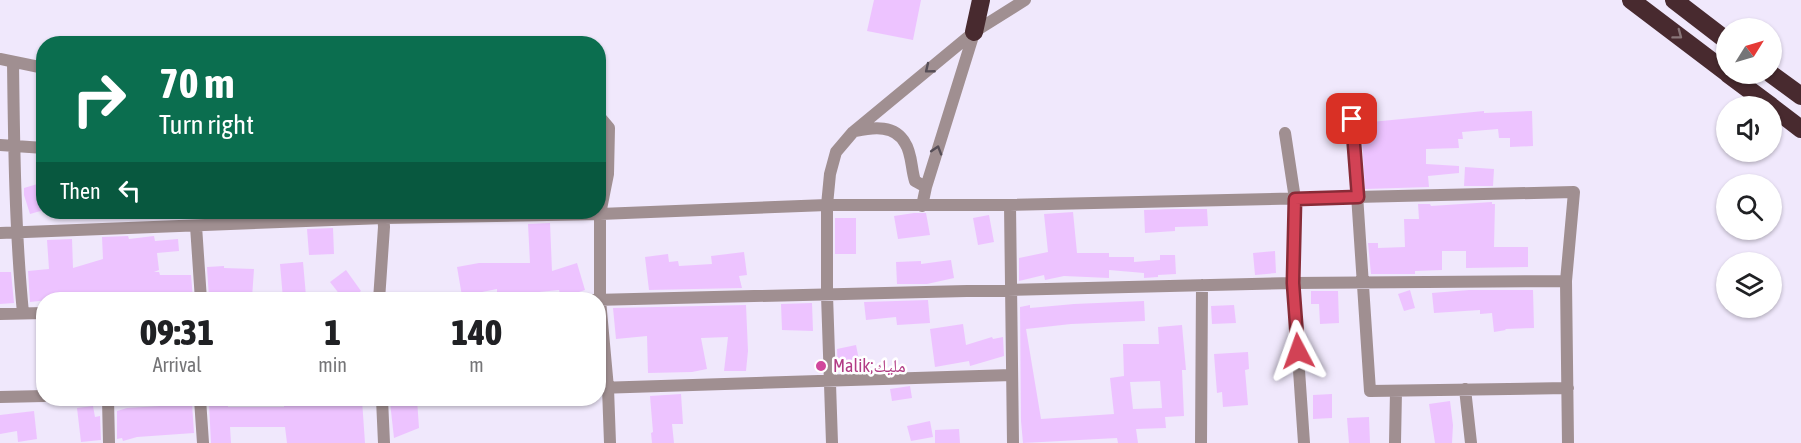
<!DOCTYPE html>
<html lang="en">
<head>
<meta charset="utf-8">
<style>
  :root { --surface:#fff; --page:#f6f6f6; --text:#202124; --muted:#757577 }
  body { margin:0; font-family:"Asap Condensed","Noto Naskh Arabic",sans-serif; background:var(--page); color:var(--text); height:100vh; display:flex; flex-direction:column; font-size:22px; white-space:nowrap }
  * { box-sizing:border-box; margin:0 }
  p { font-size:20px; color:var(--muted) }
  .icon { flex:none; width:33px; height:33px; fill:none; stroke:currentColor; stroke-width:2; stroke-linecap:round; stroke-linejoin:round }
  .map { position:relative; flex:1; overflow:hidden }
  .panel { position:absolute; left:36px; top:292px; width:570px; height:114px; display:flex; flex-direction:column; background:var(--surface); border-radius:24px; box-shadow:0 2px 4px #0004 }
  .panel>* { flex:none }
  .hud { position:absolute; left:36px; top:36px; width:570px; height:183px; border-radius:24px; box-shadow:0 2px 4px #0004; background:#0b6e4f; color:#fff; overflow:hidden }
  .needle { width:39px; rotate:53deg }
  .fabs { position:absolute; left:1716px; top:18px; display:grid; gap:12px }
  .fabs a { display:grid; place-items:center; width:66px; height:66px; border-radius:50%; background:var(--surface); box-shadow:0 2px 4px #0004; font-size:30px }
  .pin { position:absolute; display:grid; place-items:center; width:51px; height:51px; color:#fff; margin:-26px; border-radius:12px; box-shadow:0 3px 9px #0006 }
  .me { position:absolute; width:66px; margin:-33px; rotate:356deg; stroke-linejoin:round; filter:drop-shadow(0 0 4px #0008) }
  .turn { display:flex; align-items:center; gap:21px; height:126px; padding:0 24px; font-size:27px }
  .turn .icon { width:78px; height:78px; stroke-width:2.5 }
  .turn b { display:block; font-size:42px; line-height:51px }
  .then { display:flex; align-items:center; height:57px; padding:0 24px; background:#0003; gap:12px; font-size:22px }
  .eta { display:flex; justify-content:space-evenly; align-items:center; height:102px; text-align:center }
  .eta b { font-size:36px; font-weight:800; line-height:42px }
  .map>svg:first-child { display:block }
  .building { fill:#edc3ff; fill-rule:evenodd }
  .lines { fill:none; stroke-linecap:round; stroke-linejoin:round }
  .street { stroke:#a08f91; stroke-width:12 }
  .highway { stroke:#482a2f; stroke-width:18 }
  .oneway { stroke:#887578 }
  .oneway2 { stroke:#564e57 }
  .route-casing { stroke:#882b37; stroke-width:15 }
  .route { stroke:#d24255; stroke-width:10 }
  .hotel-dot { fill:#d1479c; stroke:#fff; stroke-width:2 }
  .labels { text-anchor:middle; stroke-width:5; stroke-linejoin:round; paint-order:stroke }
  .hotel-label { font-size:18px; fill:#b23c85; stroke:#fff; text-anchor:start }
</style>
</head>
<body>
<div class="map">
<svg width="1801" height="443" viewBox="0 0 1801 443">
  <rect width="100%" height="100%" fill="#f0e8fc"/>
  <path class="building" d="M874 0H921L913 40 867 31Z
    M1484 111V113L1532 111 1533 146 1510 147V138H1499L1498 129 1462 132 1463 139H1458L1459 148 1426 149V164L1459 166V173L1428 176 1429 187 1365 189 1361 123Z
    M1465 167 1494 169 1493 186H1464Z
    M44 182V210L30 214 24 195V188Z
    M1492 202V204H1495L1494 247H1528V267L1466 268V251H1442V270L1415 271V274H1371L1368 243H1378V248L1405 247 1404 219H1419L1418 204H1430L1431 206Z
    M1173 209H1207L1208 226 1175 227V231L1145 233 1144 210Z
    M1073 212 1077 253H1109V257H1134V262L1160 260V255H1175L1176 274 1158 275V277L1144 278V273L1109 270V278L1064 276 1045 280 1044 275 1019 281V258L1048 252 1044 214Z
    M914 213H926L930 235 898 239 894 216Z
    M989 215 994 242 978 245 973 218Z
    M835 218H856V254H835Z
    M550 223 552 271 577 263 585 290 561 298 559 290 529 293H497V289L462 296 457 267 479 263H530L528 224Z
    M333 228 334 254 309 255 307 229Z
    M128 236 129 239 154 236 155 241 178 239 179 251 157 253 159 270 154 272H159L160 275H191L193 299 76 300 75 296 48 298V300L30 302 28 271 49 269 47 240 72 239 73 268 103 259 102 237Z
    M1275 251 1276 273 1255 275 1253 253Z
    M744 252 747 275 739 276 742 288 649 290 645 257 668 254 669 262 678 261 679 266 712 264 711 256Z
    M951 260 954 278 927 284H897L896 262 921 261V264Z
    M303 262 306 296 283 299 280 264Z
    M224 266V268L254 269 252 298 226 297 209 298 207 267Z
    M346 270 361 291 349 300H344L330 282Z
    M0 272H11L14 303 0 304Z
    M1410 290 1415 308 1404 311 1398 294Z
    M1469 290H1533L1534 328 1505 329 1506 330 1494 332 1492 313 1480 314V310L1434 313 1432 293Z
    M1311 291H1338L1339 323 1320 324 1319 304H1311Z
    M928 300 930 323 897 325 896 317 866 320 864 302Z
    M1144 301 1145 321 1071 324 1026 329 1041 419 1114 414 1110 378 1124 376 1123 344H1159L1158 327 1182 325 1186 370H1182L1184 416 1165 417 1166 428 1136 429 1138 443H1118L1117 438 1023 443 1021 421 1020 307 1030 305V308L1074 304ZM1160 381 1162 408 1133 409 1130 382Z
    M812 303 813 331 782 330 781 304Z
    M746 305 748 351 746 371H724L728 337 701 338 707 369 692 372 648 373 647 336 616 339 613 308Z
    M1234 305 1236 323 1212 324 1211 306Z
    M963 324 966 345 992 337 993 339 1003 337 1004 356 970 366 969 361 935 367 930 329Z
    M856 345 860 365 838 370 837 349Z
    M1248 352 1249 369 1245 370 1248 405 1223 407 1222 392 1217 393 1214 354Z
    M910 386 912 398 892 401 890 389Z
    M681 394 683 424H672L674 443H652L651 433 653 432 650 396Z
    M1332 394V418L1313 419V395Z
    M417 399 419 428 394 438 390 402Z
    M362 400 365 443H287L285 427H230L231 443H211L209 404H228V407H284V405Z
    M1450 401 1453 425 1452 443H1435L1429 404Z
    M192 404 194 433 137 437 123 441 122 438 117 439V411L127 408Z
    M93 406 95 417 100 416 101 440 81 442 77 408Z
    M34 411 37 439 18 442 17 431 0 434V415Z
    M1369 417 1370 443H1349L1347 418Z
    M930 421 933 437 911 441 907 426Z
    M959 429 960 443H935V430Z"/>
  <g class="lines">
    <path class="street" d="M0 59 44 68
      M13 62C14 146 15 230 23 313
      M598 115 609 128 608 174 600 214V300L608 388 610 443
      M1352 119 1370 391 1568 388
      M856 131C874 127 895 125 905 143 912 153 911 169 915 181L926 187
      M1285 133 1295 199 1293 283 1304 443
      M0 145 44 148
      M1010 205 1013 443
      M922 206 926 187 974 33
      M196 226 201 300
      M0 233 384 218 600 214 827 205H1010L1574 192 1566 281 1568 443
      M379 300 384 227 383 212
      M594 300 1293 283 1566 281
      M0 314 44 313
      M598 388 1012 375
      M1465 389 1471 443
      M0 397 44 396
      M108 399 109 443
      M200 399 203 443
      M382 399 384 443
      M832 443 827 295V205L830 174 836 152 853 132 974 32 1025 0
      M1201 443 1202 285
      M1395 443 1396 391"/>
    <path class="highway" d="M1631 0 1726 72
      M1674 0 1726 40
      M974 32 981 0
      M1728 74 1771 106
      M1771 74 1801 96
      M1772 107 1801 129"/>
  </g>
  <defs><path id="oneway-chevron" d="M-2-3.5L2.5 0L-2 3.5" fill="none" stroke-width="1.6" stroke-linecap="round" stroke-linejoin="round" transform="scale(1.5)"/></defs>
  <use class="oneway" href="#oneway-chevron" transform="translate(1678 35) rotate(37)"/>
  <g class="oneway2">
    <use href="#oneway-chevron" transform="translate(929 69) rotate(141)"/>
    <use href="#oneway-chevron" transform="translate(937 150) rotate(-73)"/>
  </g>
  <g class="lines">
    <g class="route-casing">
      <path id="route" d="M1298 351 1293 283 1295 199 1358 197 1352 119"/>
    </g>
    <use href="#route" class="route"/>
  </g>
  <circle class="hotel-dot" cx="821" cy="366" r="6"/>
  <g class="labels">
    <g class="hotel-label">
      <text x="833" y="372">Malik;مليك</text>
    </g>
  </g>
</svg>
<div class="fabs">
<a><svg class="needle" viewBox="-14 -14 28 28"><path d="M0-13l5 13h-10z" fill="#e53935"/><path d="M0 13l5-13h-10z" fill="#757577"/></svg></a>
<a><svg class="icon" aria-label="sound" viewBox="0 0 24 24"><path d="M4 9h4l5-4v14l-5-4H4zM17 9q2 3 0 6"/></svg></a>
<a><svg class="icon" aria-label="search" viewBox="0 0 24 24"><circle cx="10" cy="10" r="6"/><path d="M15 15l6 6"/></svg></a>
<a><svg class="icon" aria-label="layers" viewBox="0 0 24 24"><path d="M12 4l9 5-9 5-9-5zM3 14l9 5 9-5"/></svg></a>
</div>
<div class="pin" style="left:1352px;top:119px;background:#d93025"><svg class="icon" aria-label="arrive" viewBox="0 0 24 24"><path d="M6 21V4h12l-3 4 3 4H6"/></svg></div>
<svg class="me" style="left:1298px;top:351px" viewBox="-20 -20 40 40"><path d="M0-17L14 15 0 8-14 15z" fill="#d24255" stroke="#fff" stroke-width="4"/></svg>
<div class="hud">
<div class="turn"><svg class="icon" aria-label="right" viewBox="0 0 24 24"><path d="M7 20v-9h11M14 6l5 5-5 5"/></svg><div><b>70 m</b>Turn right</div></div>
<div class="then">Then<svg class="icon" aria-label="left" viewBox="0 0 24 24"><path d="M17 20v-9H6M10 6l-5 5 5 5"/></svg></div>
</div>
<section class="panel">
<div class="eta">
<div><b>09:31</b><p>Arrival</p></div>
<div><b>1</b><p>min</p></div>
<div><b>140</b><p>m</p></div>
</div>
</section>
</div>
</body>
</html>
